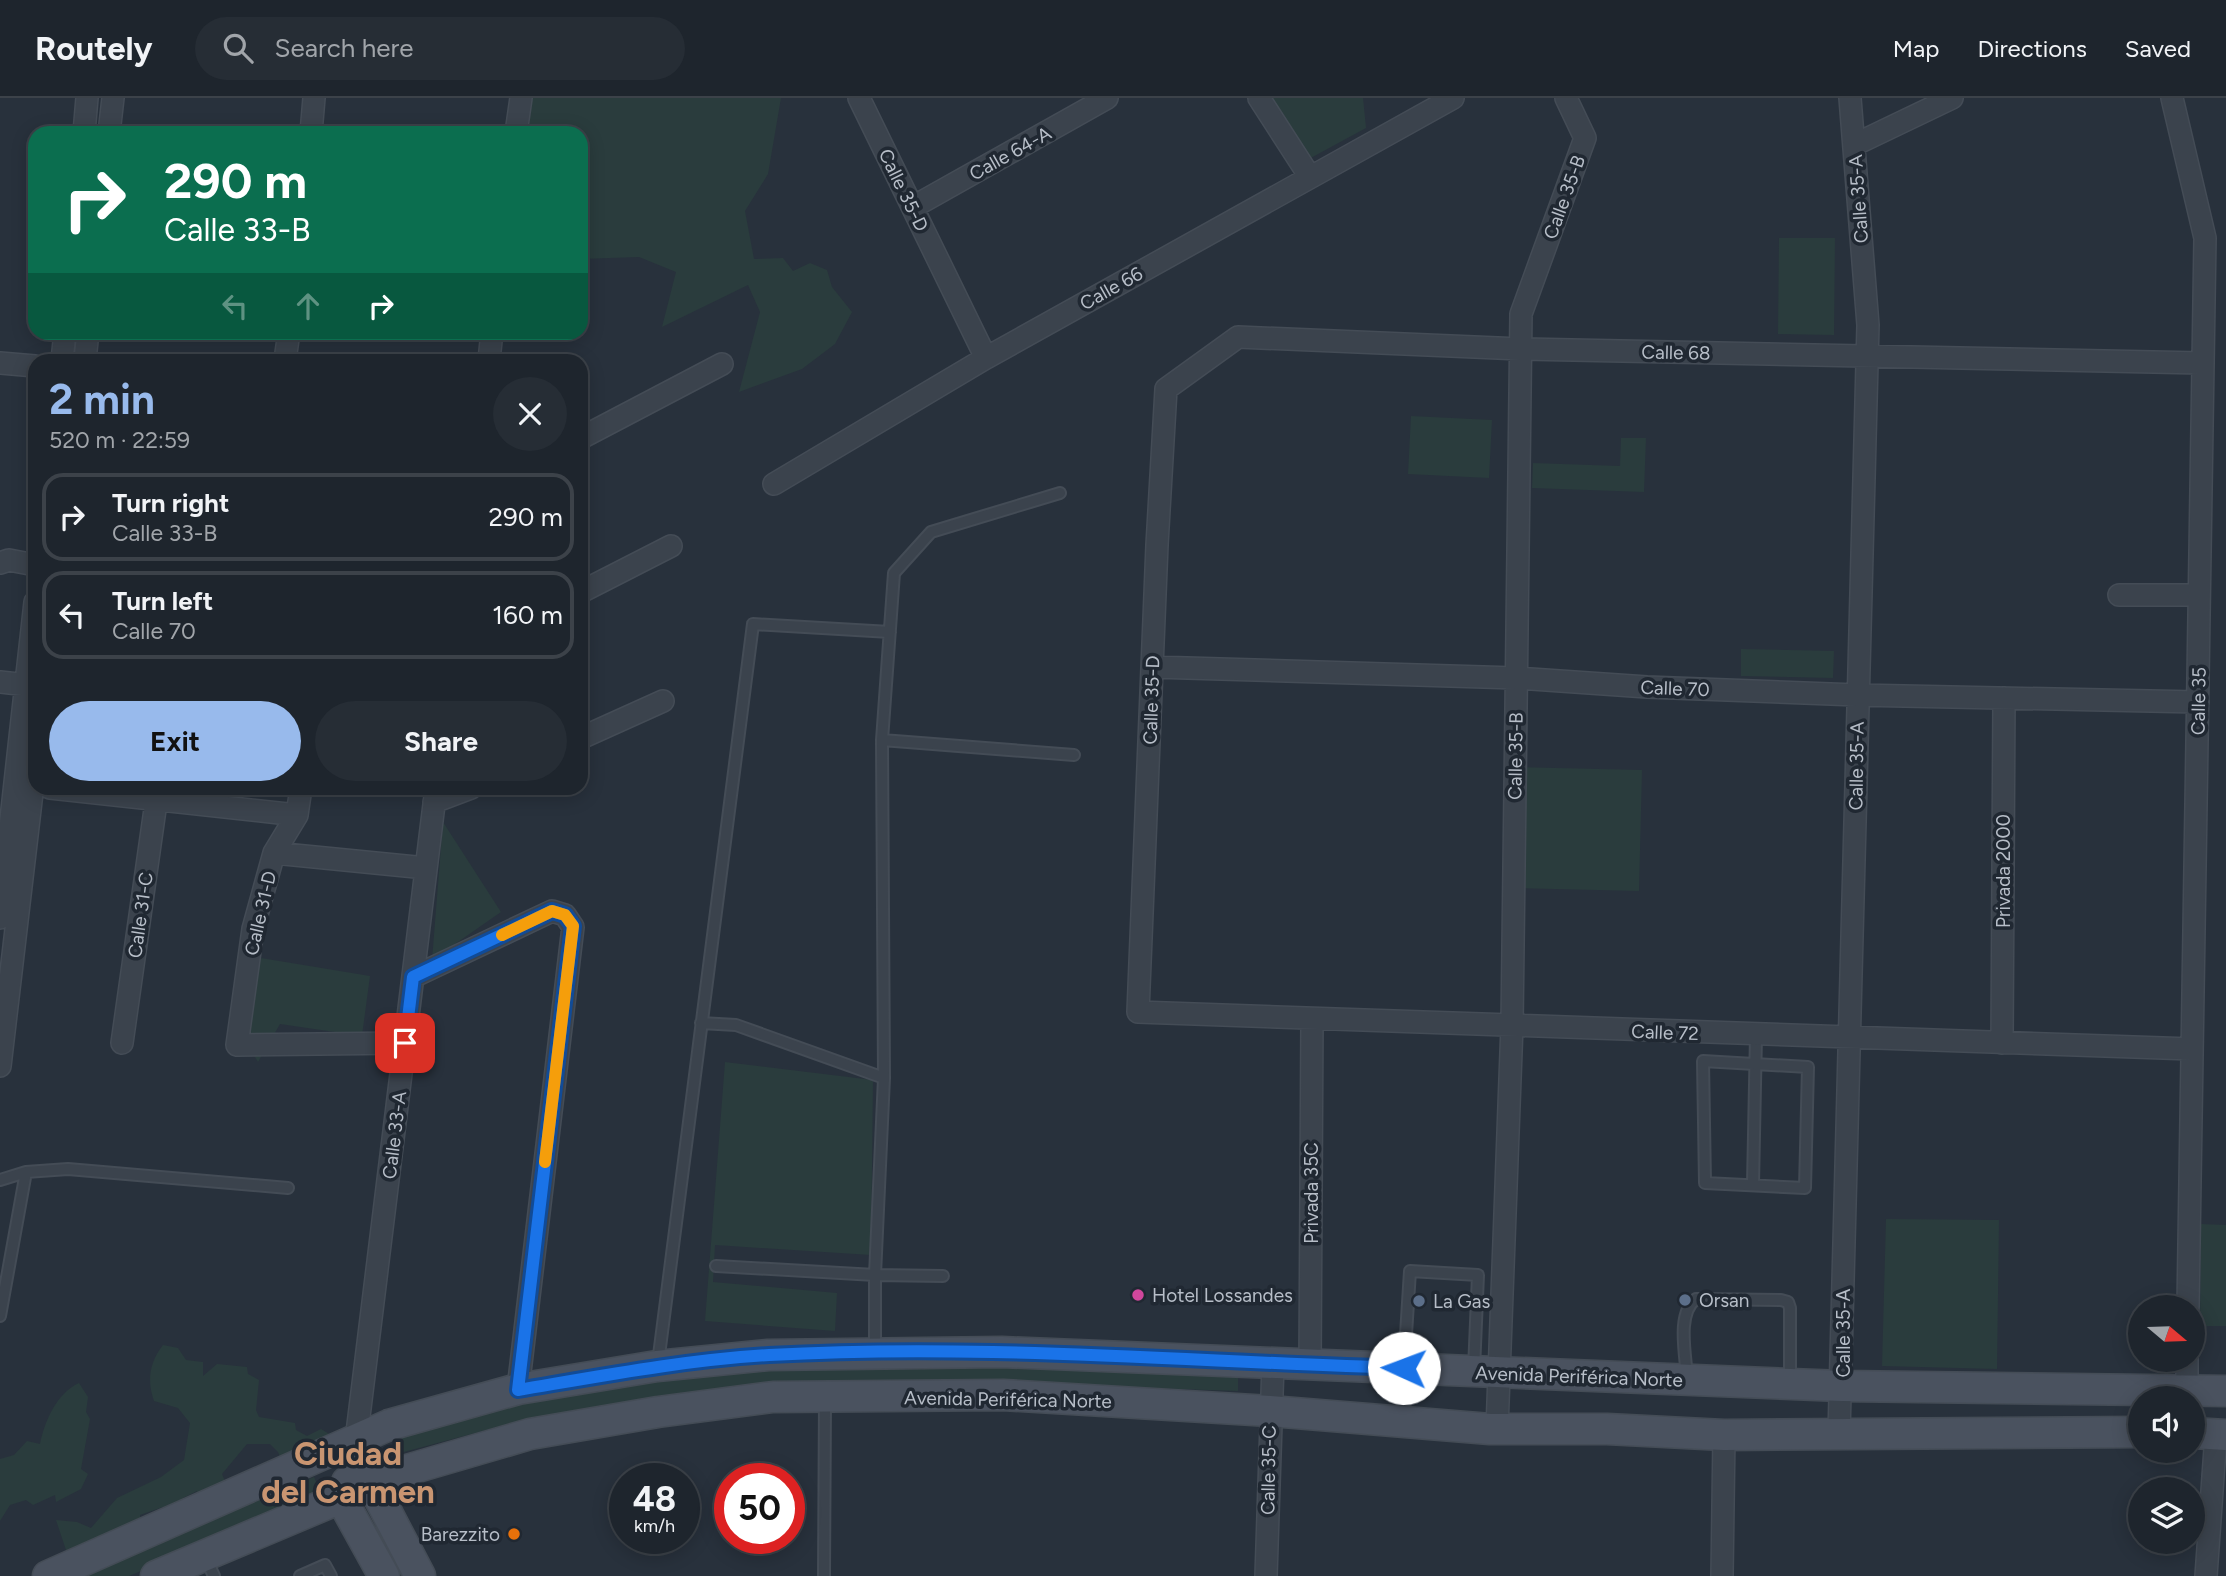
<!DOCTYPE html>
<html lang="en">
<head>
<meta charset="utf-8">
<style>
  :root { --surface:#1e252d; --page:#262d35; --text:#f1f3f6; --muted:#a1a5aa; --line:#3c4249; --accent:#98baec }
  body { margin:0; font-family:Figtree,sans-serif; background:var(--page); color:var(--text); height:100vh; display:flex; flex-direction:column; font-size:26px; white-space:nowrap }
  * { box-sizing:border-box; margin:0 }
  p { font-size:23px; color:var(--muted) }
  .icon { flex:none; width:38px; height:38px; fill:none; stroke:currentColor; stroke-width:2; stroke-linecap:round; stroke-linejoin:round }
  .map { position:relative; flex:1; overflow:hidden }
  .details { position:absolute; left:28px; top:256px; width:560px; height:441px; display:flex; flex-direction:column; background:var(--surface); border-radius:21px; box-shadow:0 4px 18px #0003,0 0 0 2px var(--line) }
  .details>* { flex:none }
  .hud { position:absolute; left:28px; top:28px; width:560px; height:214px; border-radius:21px; box-shadow:0 4px 18px #0003,0 0 0 2px var(--line); background:#0b6e4f; color:#fff; overflow:hidden }
  .needle { width:46px; rotate:109deg }
  .fabs { position:absolute; left:2128px; top:1197px; display:grid; gap:14px }
  .fabs a { display:grid; place-items:center; width:77px; height:77px; border-radius:50%; background:var(--surface); box-shadow:0 4px 18px #0003,0 0 0 2px var(--line); font-size:35px }
  .speed { position:absolute; left:609px; top:1365px; display:flex; gap:14px; font-size:35px; font-weight:700; text-align:center }
  .speed>* { display:grid; place-content:center; width:91px; height:91px; border-radius:50%; background:var(--surface); box-shadow:0 4px 18px #0003,0 0 0 2px var(--line); line-height:1 }
  .speed small { font-size:18px; font-weight:400 }
  .speed .limit { border:10px solid #d22; background:#fff; color:#111 }
  .pin { position:absolute; display:grid; place-items:center; width:60px; height:60px; color:#fff; margin:-30px; border-radius:14px; box-shadow:0 4px 10px #0006 }
  .me { position:absolute; width:77px; margin:-38px; rotate:272deg; stroke-linejoin:round; filter:drop-shadow(0 0 5px #0008) }
  .turn { display:flex; align-items:center; gap:24px; height:147px; padding:0 21px; font-size:32px }
  .turn .icon { width:91px; height:91px; stroke-width:2.5 }
  .turn b { display:block; font-size:49px; line-height:60px }
  .lanes { display:flex; align-items:center; height:66px; padding:0 21px; background:#0003; justify-content:center; gap:35px; direction:ltr }
  .lanes .off { opacity:.35 }
  .round { display:grid; place-items:center; flex:none; width:74px; height:74px; border-radius:37px; background:var(--page) }
  .headline { display:flex; align-items:center; justify-content:space-between; height:119px; padding:0 21px }
  h1 { font-size:42px; font-weight:700; line-height:52px; color:var(--accent) }
  .button { display:flex; gap:14px; margin-top:auto; padding:14px 21px }
  .button a { flex:1; height:80px; border-radius:42px; background:var(--accent); color:#111; font-size:28px; font-weight:700; line-height:80px; text-align:center }
  .button a+a { background:var(--page); color:var(--text) }
  ul { padding:0; list-style:none }
  li { display:flex; align-items:center; gap:21px; height:88px; margin:0 14px 10px; padding:0 7px; border:4px solid var(--line); border-radius:21px }
  li div { flex:1 }
  li b { display:block; font-size:26px }
  li em { font-style:normal }
  header { display:flex; align-items:center; gap:42px; box-sizing:border-box; height:98px; padding:0 35px; background:var(--surface); border-bottom:2px solid var(--line) }
  header strong { font-size:33px }
  nav { display:flex; gap:38px; margin-inline-start:auto; font-size:24px }
  .search { width:490px; height:63px; background:var(--page); display:flex; align-items:center; gap:18px; box-sizing:border-box; padding:0 24px; border-radius:38px; color:var(--muted); font-size:26px }
  .map>svg:first-child { display:block }
  .green { fill:#2a3c3d }
  .lines { fill:none; stroke-linecap:round; stroke-linejoin:round }
  .lane-casing { stroke:#444c56; stroke-width:14 }
  .street-casing { stroke:#444c56; stroke-width:24 }
  .secondary-casing { stroke:#444c56; stroke-width:33 }
  .lane { stroke:#3b434d; stroke-width:10 }
  .street { stroke:#3b434d; stroke-width:21 }
  .secondary { stroke:#4a525f; stroke-width:30 }
  .route-casing { stroke:#114b97; stroke-width:18 }
  .route { stroke:#1a73e8; stroke-width:12 }
  .slow { stroke:#f59e0b; stroke-width:12 }
  .hotel-dot { fill:#d1479c; stroke:#202832; stroke-width:2.5 }
  .service-dot { fill:#5c6f8a; stroke:#202832; stroke-width:2.5 }
  .food-dot { fill:#e8710a; stroke:#202832; stroke-width:2.5 }
  .labels { text-anchor:middle; stroke-width:7; stroke-linejoin:round; paint-order:stroke }
  .street-label { font-size:19px; fill:#b7bec8; stroke:#202832 }
  .poi-label { font-size:19px; fill:#b7bec8; stroke:#202832; text-anchor:start }
  .town-label { font-size:33px; font-weight:bold; fill:#c99571; stroke:#202832 }
</style>
</head>
<body>
<header>
<strong>Routely</strong>
<div class="search"><svg class="icon" aria-label="search" viewBox="0 0 24 24"><circle cx="10" cy="10" r="6"/><path d="M15 15l6 6"/></svg>Search here</div>
<nav><a>Map</a><a>Directions</a><a>Saved</a></nav>
</header>
<div class="map">
<svg width="2226" height="1478" viewBox="0 0 2226 1478">
  <rect width="100%" height="100%" fill="#28313c"/>
  <path class="green" d="M532 0H781L768 76 745 113 754 161 783 160 793 173 810 165 827 172 832 189 852 214 835 246 802 271 739 294 760 214 748 187 662 229 676 174 639 159 581 161V35H528Z
    M1271 0H1363L1366 30 1307 62Z
    M1779 140H1835L1834 237 1778 236Z
    M1411 318 1492 322 1489 380 1408 376Z
    M1621 340H1646L1644 394 1532 390 1533 365 1620 368Z
    M1741 551 1834 553 1833 580 1741 578Z
    M1515 669 1642 672 1639 793 1512 790Z
    M443 724 501 814 432 862Z
    M255 859 370 878 362 938 280 926 258 964 242 937Z
    M725 964 873 982 871 1157 715 1147 713 1184 837 1195 835 1233 705 1223Z
    M1886 1121 1999 1122 1997 1271 1882 1268Z
    M2201 1126 2226 1127V1228H2200Z
    M163 1247 178 1250 186 1262 203 1264V1278L217 1266 247 1269 248 1276 259 1282 256 1312 259 1319 295 1325 296 1332 307 1338 321 1331 336 1340 283 1366 278 1354 270 1346H247L222 1376 229 1393 198 1409 197 1393 183 1400 184 1412 171 1420 163 1409 140 1417 141 1426 67 1455 56 1422 77 1424 91 1430 117 1400 161 1379 184 1362 190 1325 178 1310 154 1303C147 1283 149 1265 163 1247Z
    M1003 1268 1238 1274V1293L1003 1285 772 1289 658 1299 528 1321 400 1355 393 1338C481 1315 567 1294 658 1282 772 1268 888 1270 1003 1268Z
    M79 1285 88 1299 86 1314 90 1321 81 1371 88 1376 81 1391 56 1404 55 1397 33 1407 26 1402 10 1407 0 1423V1361L14 1357 27 1343 40 1346C45 1322 57 1295 79 1285Z
    M314 1379 322 1397 129 1478H78Z"/>
  <g class="lines">
    <g class="lane-casing">
      <path id="lane" d="M882 642 1074 657
        M701 925 736 927 884 980
        M1703 963 1808 969 1805 1090 1705 1085Z
        M0 1082 26 1074 68 1071 288 1090
        M1753 1086 1756 937
        M716 1168 875 1177 943 1178
        M0 1218 26 1074
        M875 1253V1177L884 980 882 642 894 475 931 434 1060 395
        M658 1265 753 526 890 534
        M1404 1268 1410 1173 1478 1177 1474 1271
        M1687 1280C1686 1258 1676 1215 1696 1201L1781 1202 1788 1204 1790 1210V1285
        M206 1461 214 1478
        M824 1477 825 1302
        M300 1478 325 1467 331 1478"/>
    </g>
    <g class="street-casing">
      <path id="street" d="M859 0 986 260
        M1259 0 1310 79
        M2172 0 2205 140 2188 1209
        M84 35 87 0
        M109 35 113 0
        M311 35 314 0
        M516 35 521 0
        M1854 47 1952 0
        M913 109 1107 0
        M62 262 65 234
        M85 262 88 234
        M285 262 289 234
        M489 262 492 234
        M0 265 35 268
        M581 340 722 266
        M774 386 986 260 1453 0
        M0 465 9 462 35 467
        M581 494 671 448
        M2119 497H2199
        M1153 569 1516 580 1647 589 1857 597 2198 604
        M0 584 27 587
        M581 640 663 603
        M50 690 297 717
        M301 690 297 717 274 755 253 831 237 947 405 945
        M434 704 471 690
        M274 755 426 770
        M0 820 35 504
        M413 879 552 813 565 817 573 829 518 1291
        M122 945 158 690
        M2002 945 2004 600
        M2192 951 1138 914 1157 447 1166 291 1238 239 1521 251 2202 265
        M0 968 35 669
        M1310 1268 1312 922
        M2187 1300V1262
        M1497 1331 1512 927 1521 216 1585 40 1566 0
        M1839 1336 1868 227 1850 0
        M356 1343 436 690
        M1266 1478 1273 1266
        M1722 1478 1724 1337
        M2206 1478 2216 1336"/>
    </g>
    <g class="secondary-casing">
      <path id="secondary" d="M2193 1335 2226 1337
        M356 1343 372 1386 420 1478
        M347 1384 342 1402 384 1478
        M48 1478 389 1327 518 1291 657 1268 768 1257 1002 1254 1842 1288 2226 1293
        M156 1478 407 1372 530 1336 658 1314 773 1299 1003 1297 1270 1313 1490 1331H1607L1724 1337 2140 1334"/>
    </g>
    <use href="#lane" class="lane"/>
    <use href="#street" class="street"/>
    <use href="#secondary" class="secondary"/>
  </g>
  <g class="lines">
    <g class="route-casing">
      <path id="route" d="M405 945 413 879 552 813 565 817 573 828 518 1292C601 1278 685 1262 769 1257 981 1245 1193 1264 1404 1270"/>
    </g>
    <use href="#route" class="route"/>
    <path class="slow" d="M502 837 552 813 565 817 573 828 545 1064"/>
  </g>
  <circle class="hotel-dot" cx="1138" cy="1197" r="7"/>
  <g class="service-dot">
    <circle cx="1685" cy="1202" r="7"/>
    <circle cx="1419" cy="1203" r="7"/>
  </g>
  <circle class="food-dot" cx="514" cy="1436" r="7"/>
  <g class="labels">
    <g class="street-label">
      <text transform="translate(1010 55) rotate(-29)" y="7">Calle 64-A</text>
      <text transform="translate(904 92) rotate(64)" y="7">Calle 35-D</text>
      <text transform="translate(1564 99) rotate(-70)" y="7">Calle 35-B</text>
      <text transform="translate(1858 101) rotate(-94)" y="7">Calle 35-A</text>
      <text transform="translate(1111 190) rotate(-29)" y="7">Calle 66</text>
      <text transform="translate(1676 254) rotate(1)" y="7">Calle 68</text>
      <text transform="translate(1675 590) rotate(2)" y="7">Calle 70</text>
      <text transform="translate(1151 602) rotate(-88)" y="7">Calle 35-D</text>
      <text transform="translate(2198 603) rotate(-89)" y="7">Calle 35</text>
      <text transform="translate(1515 658) rotate(-89)" y="7">Calle 35-B</text>
      <text transform="translate(1856 668) rotate(-89)" y="7">Calle 35-A</text>
      <text transform="translate(2003 773) rotate(-90)" y="7">Privada 2000</text>
      <text transform="translate(260 815) rotate(-77)" y="7">Calle 31-D</text>
      <text transform="translate(140 817) rotate(-82)" y="7">Calle 31-C</text>
      <text transform="translate(1665 934) rotate(2)" y="7">Calle 72</text>
      <text transform="translate(394 1037) rotate(-83)" y="7">Calle 33-A</text>
      <text transform="translate(1311 1095) rotate(-90)" y="7">Privada 35C</text>
      <text transform="translate(1843 1235) rotate(-90)" y="7">Calle 35-A</text>
      <text transform="translate(1579 1278) rotate(2)" y="7">Avenida Periférica Norte</text>
      <text transform="translate(1008 1301) rotate(1)" y="7">Avenida Periférica Norte</text>
      <text transform="translate(1268 1372) rotate(-89)" y="7">Calle 35-C</text>
    </g>
    <g class="poi-label">
      <text x="1152" y="1204">Hotel Lossandes</text>
      <text x="1699" y="1209">Orsan</text>
      <text x="1433" y="1210">La Gas</text>
      <text x="500" y="1443" text-anchor="end">Barezzito</text>
    </g>
    <g class="town-label">
      <text x="348" y="1367">Ciudad<tspan x="348" dy="38">del Carmen</tspan></text>
    </g>
  </g>
</svg>
<div class="fabs">
<a><svg class="needle" viewBox="-14 -14 28 28"><path d="M0-13l5 13h-10z" fill="#e53935"/><path d="M0 13l5-13h-10z" fill="#a1a5aa"/></svg></a>
<a><svg class="icon" aria-label="sound" viewBox="0 0 24 24"><path d="M4 9h4l5-4v14l-5-4H4zM17 9q2 3 0 6"/></svg></a>
<a><svg class="icon" aria-label="layers" viewBox="0 0 24 24"><path d="M12 4l9 5-9 5-9-5zM3 14l9 5 9-5"/></svg></a>
</div>
<div class="speed"><div>48<small>km/h</small></div><div class="limit">50</div></div>
<div class="pin" style="left:405px;top:945px;background:#d93025"><svg class="icon" aria-label="arrive" viewBox="0 0 24 24"><path d="M6 21V4h12l-3 4 3 4H6"/></svg></div>
<svg class="me" style="left:1404px;top:1270px" viewBox="-20 -20 40 40"><circle r="19" fill="#fff"/><path d="M0-13L10 11 0 6-10 11z" fill="#1a73e8"/></svg>
<div class="hud">
<div class="turn"><svg class="icon" aria-label="right" viewBox="0 0 24 24"><path d="M7 20v-9h11M14 6l5 5-5 5"/></svg><div><b>290 m</b>Calle 33-B</div></div>
<div class="lanes"><svg class="icon off" aria-label="left" viewBox="0 0 24 24"><path d="M17 20v-9H6M10 6l-5 5 5 5"/></svg><svg class="icon off" aria-label="ahead" viewBox="0 0 24 24"><path d="M12 20V5M6 11l6-6 6 6"/></svg><svg class="icon" aria-label="right" viewBox="0 0 24 24"><path d="M7 20v-9h11M14 6l5 5-5 5"/></svg></div>
</div>
<section class="details">
<div class="headline"><div><h1>2 min</h1><p>520 m · 22:59</p></div><a class="round"><svg class="icon" aria-label="close" viewBox="0 0 24 24"><path d="M6 6l12 12M18 6L6 18"/></svg></a></div>
<ul>
<li><svg class="icon" aria-label="right" viewBox="0 0 24 24"><path d="M7 20v-9h11M14 6l5 5-5 5"/></svg><div><b>Turn right</b><p>Calle 33-B</p></div><em>290 m</em></li>
<li><svg class="icon" aria-label="left" viewBox="0 0 24 24"><path d="M17 20v-9H6M10 6l-5 5 5 5"/></svg><div><b>Turn left</b><p>Calle 70</p></div><em>160 m</em></li>
</ul>
<div class="button"><a>Exit</a><a>Share</a></div>
</section>
</div>
</body>
</html>
